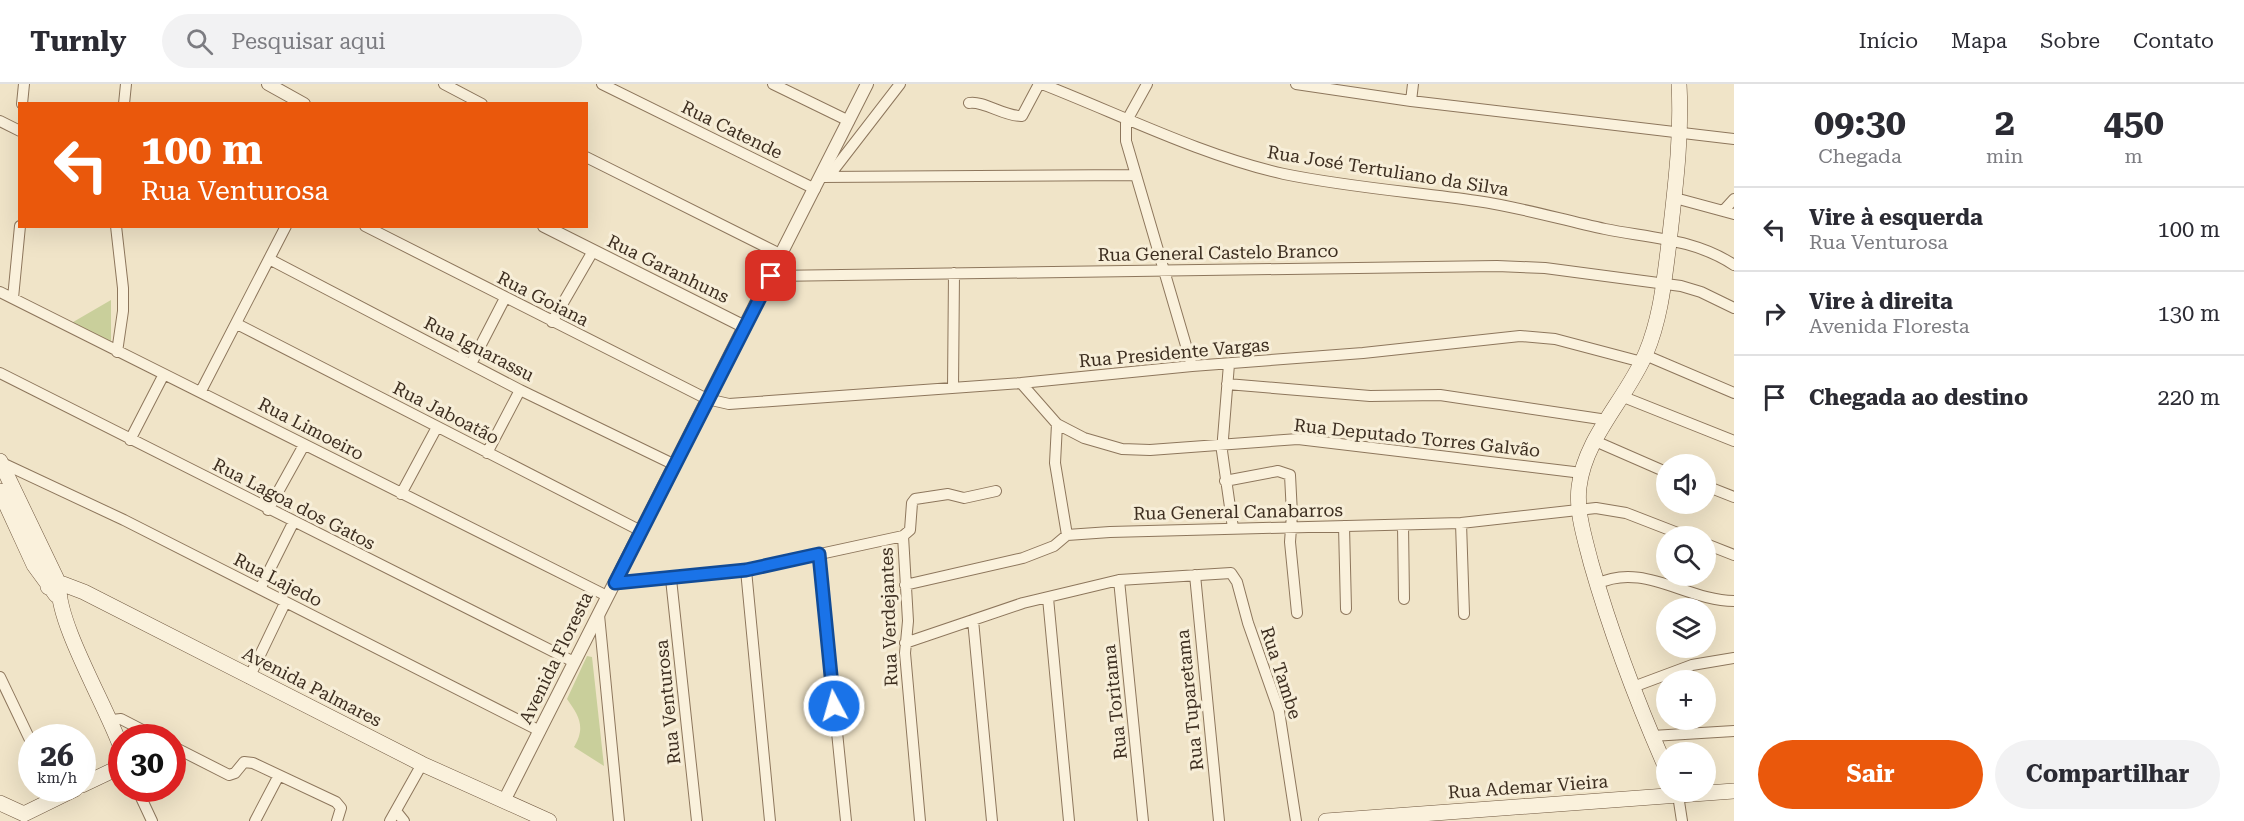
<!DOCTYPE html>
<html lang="pt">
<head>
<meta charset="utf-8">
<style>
  :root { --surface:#fff; --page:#f2f2f3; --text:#2b2b33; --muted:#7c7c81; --line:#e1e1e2; --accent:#ea580c }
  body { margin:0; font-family:"Roboto Serif",serif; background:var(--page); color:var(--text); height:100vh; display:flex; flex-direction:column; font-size:22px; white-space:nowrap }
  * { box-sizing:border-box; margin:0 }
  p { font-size:20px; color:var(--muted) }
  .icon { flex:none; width:33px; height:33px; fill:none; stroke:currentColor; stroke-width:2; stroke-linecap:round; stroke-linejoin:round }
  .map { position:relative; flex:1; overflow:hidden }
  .panel { display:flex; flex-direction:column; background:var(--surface); width:510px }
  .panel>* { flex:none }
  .guide { position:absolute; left:18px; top:18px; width:570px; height:126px; border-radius:0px; box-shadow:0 6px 24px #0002; background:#ea580c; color:#fff; overflow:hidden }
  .tools { position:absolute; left:1656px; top:370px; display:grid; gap:12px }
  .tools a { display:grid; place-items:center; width:60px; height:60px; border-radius:50%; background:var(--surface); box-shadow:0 6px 24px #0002; font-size:30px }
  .speed { position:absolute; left:18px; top:640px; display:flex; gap:12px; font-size:30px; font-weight:700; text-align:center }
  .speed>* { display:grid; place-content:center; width:78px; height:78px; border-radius:50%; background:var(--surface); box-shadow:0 6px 24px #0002; line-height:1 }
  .speed small { font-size:15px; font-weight:400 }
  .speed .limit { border:9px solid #d22; background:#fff; color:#111 }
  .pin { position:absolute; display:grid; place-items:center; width:51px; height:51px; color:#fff; margin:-26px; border-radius:12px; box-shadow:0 3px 9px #0006 }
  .me { position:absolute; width:66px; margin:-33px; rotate:354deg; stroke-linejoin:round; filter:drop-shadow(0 0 4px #0008) }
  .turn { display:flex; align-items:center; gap:21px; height:126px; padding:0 24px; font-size:27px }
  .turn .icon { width:78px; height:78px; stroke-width:2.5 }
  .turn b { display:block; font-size:42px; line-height:51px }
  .eta { display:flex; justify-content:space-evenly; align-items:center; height:102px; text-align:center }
  .eta b { font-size:36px; font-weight:700; line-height:42px }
  .action { display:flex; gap:12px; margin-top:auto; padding:12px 24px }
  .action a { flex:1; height:69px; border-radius:36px; background:var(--accent); color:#fff; font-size:24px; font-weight:700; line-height:69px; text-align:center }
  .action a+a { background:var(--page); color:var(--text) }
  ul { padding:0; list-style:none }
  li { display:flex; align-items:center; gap:18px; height:84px; padding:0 24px; border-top:2px solid var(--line) }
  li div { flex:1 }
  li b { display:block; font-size:22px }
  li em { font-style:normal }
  header { display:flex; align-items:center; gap:36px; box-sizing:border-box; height:84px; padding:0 30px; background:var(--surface); border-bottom:2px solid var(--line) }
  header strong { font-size:28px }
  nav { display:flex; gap:33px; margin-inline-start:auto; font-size:21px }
  .search { width:420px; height:54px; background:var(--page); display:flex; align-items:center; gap:15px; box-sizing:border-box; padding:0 21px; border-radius:33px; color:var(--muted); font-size:22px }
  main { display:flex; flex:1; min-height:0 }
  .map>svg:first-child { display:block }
  .green { fill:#c9cf9b }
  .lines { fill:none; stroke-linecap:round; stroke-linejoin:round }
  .minor-casing { stroke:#8d765c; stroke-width:12 }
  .tertiary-casing { stroke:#8d765c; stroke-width:14 }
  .secondary-casing { stroke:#6f573f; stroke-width:16 }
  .minor { stroke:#faf1dc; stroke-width:10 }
  .tertiary { stroke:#faf1dc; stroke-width:12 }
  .secondary { stroke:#faf1dc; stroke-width:15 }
  .route-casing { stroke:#114b97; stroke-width:15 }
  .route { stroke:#1a73e8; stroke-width:10 }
  .labels { text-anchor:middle; stroke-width:6; stroke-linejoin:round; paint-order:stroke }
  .street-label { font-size:18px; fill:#3d2e20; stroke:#f7eed8 }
</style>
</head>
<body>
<header>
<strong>Turnly</strong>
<div class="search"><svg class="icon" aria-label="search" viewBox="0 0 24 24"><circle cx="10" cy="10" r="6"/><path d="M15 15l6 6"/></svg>Pesquisar aqui</div>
<nav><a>Início</a><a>Mapa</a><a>Sobre</a><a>Contato</a></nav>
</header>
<main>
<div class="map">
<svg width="1734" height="737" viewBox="0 0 1734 737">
  <rect width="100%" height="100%" fill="#f0e4c8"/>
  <path class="green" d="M111 216V264L68 241Z
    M587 572 592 573 604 682 574 663C586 643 579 632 567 615Z"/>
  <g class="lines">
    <g class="minor-casing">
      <path id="minor" d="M444 0 482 20
        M602 0 815 105
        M773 0 849 37
        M1042 0C1119 30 1203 72 1284 90 1347 103 1413 108 1477 117 1520 123 1562 136 1605 145 1650 154 1695 155 1734 181
        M1147 0 1126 38V57L1192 282
        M1296 0 1411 17 1734 55
        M1411 17 1413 0
        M969 19C983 16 1005 33 1022 32L1039 0
        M22 20 24 0
        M124 20 126 0
        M0 37 20 47
        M586 73 782 171
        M829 92 900 0
        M821 93 1134 91
        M1675 114 1734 130
        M1724 126 1734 115
        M116 142 123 204V227L117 268
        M365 142 707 315 729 320 1021 299 1192 282 1363 269 1520 252 1555 255 1642 278
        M269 175 520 306 675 381
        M771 192 1497 182 1545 184 1681 202 1701 208 1734 224
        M0 208 607 512
        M13 214 20 142
        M552 238 593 167
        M237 240 641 447
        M1645 271 1734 309
        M471 280 505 214
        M1229 280 1222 367 1233 444
        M0 289 574 578
        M1021 299 1057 340 1084 354 1122 365 1150 366 1298 355 1582 389
        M1227 300 1370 312 1440 311 1607 336
        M953 304 954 189
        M201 307 286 142
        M1621 312 1734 357
        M1057 340 1055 379 1067 451
        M130 356 164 290
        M1595 357 1666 388
        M487 369 520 306
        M0 378 124 436 540 647
        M1225 397 1278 387 1290 391 1292 430 1290 458 1297 529
        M1706 402 1734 413
        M401 410 437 343
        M268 426 304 361
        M1461 439 1464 530
        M1403 441 1404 515
        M1344 442 1346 525
        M1706 460 1734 471
        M819 470 846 737
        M746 486 770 737
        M1195 491 1219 737
        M671 495 697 737
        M1119 496 1143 737
        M615 499 746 486 903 452
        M1597 500C1643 477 1687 517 1734 517
        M905 501 1023 474 1054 462 1067 451 1110 448 1461 439 1596 424 1626 429 1688 453
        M260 505 293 439
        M1048 514 1069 737
        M599 531 619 737
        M973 536 992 737
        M905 559 1023 519 1119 496 1231 489 1237 498 1248 539 1279 627 1296 737
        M0 593 32 660
        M249 594 285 519
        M1633 603 1692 581 1734 574
        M112 636 121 635 158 654
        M1652 652 1734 647
        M172 662 229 691 235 689 244 678 253 679 336 718 341 724 337 737
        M137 705 152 737
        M1678 711 1682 737
        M396 727 404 737
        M255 737 278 693
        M390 737 422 680
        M920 737 905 569 908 537 903 452 910 446 912 419 915 415 948 410 964 414 996 407"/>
    </g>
    <g class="tertiary-casing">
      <path id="tertiary" d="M268 0 304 20
        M544 142 745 243
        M505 715 867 0"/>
    </g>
    <g class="secondary-casing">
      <path id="secondary" d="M0 377 59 500C56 538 107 623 122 666
        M0 407 34 481 56 511
        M48 503 63 500 84 508 422 680 549 737
        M1666 684C1637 618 1611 549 1591 479 1585 455 1576 428 1579 403 1585 353 1627 314 1646 269 1661 233 1664 197 1669 159 1675 105 1682 54 1679 0
        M82 701 122 682
        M0 719 24 730 75 705
        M1326 737 1734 707"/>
    </g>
    <use href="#minor" class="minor"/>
    <use href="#tertiary" class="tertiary"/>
    <use href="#secondary" class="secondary"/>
  </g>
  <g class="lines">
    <g class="route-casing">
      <path id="route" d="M771 192 615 499 746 486 819 470 834 622"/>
    </g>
    <use href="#route" class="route"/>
  </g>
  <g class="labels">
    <g class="street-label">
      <text transform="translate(732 46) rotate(26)" y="6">Rua Catende</text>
      <text transform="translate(1388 87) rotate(9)" y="6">Rua José Tertuliano da Silva</text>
      <text transform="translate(1218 169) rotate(-1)" y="6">Rua General Castelo Branco</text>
      <text transform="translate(668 185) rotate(26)" y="6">Rua Garanhuns</text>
      <text transform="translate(543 215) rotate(27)" y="6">Rua Goiana</text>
      <text transform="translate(479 265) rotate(27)" y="6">Rua Iguarassu</text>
      <text transform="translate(1174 269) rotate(-5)" y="6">Rua Presidente Vargas</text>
      <text transform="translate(446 329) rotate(27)" y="6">Rua Jaboatão</text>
      <text transform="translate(311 345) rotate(27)" y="6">Rua Limoeiro</text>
      <text transform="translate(1417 354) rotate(6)" y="6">Rua Deputado Torres Galvão</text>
      <text transform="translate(294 420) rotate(27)" y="6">Rua Lagoa dos Gatos</text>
      <text transform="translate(1238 428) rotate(-1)" y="6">Rua General Canabarros</text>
      <text transform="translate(278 496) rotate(27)" y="6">Rua Lajedo</text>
      <text transform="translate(889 533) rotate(-92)" y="6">Rua Verdejantes</text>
      <text transform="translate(556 574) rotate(-64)" y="6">Avenida Floresta</text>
      <text transform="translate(1281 589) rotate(72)" y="6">Rua Tambe</text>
      <text transform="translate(312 603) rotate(27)" y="6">Avenida Palmares</text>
      <text transform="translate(1190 616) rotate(-96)" y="6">Rua Tuparetama</text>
      <text transform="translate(668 618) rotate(-96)" y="6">Rua Venturosa</text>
      <text transform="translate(1115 618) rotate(-96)" y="6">Rua Toritama</text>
      <text transform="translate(1528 703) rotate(-4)" y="6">Rua Ademar Vieira</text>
    </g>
  </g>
</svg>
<div class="tools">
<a><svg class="icon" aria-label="sound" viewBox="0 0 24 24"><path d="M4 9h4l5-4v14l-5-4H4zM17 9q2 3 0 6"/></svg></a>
<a><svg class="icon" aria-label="search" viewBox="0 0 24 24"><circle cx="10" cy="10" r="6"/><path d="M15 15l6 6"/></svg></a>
<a><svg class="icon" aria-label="layers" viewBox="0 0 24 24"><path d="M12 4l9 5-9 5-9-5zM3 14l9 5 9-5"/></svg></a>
<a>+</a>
<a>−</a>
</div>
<div class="speed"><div>26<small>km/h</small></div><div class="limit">30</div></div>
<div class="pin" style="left:771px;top:192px;background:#d93025"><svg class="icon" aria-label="arrive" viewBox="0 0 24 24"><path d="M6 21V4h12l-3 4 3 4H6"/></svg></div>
<svg class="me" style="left:834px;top:622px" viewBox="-20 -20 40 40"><circle r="17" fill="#1a73e8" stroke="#fff" stroke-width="3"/><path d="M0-11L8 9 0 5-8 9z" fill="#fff"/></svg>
<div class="guide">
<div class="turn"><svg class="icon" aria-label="left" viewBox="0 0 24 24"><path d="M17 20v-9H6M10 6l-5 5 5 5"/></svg><div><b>100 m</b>Rua Venturosa</div></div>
</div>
</div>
<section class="panel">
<div class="eta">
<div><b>09:30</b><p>Chegada</p></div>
<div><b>2</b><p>min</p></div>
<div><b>450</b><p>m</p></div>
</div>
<ul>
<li><svg class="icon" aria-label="left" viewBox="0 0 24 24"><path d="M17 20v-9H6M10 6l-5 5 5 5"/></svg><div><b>Vire à esquerda</b><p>Rua Venturosa</p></div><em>100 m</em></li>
<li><svg class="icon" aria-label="right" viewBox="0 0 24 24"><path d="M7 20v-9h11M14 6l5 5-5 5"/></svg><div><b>Vire à direita</b><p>Avenida Floresta</p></div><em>130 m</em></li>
<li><svg class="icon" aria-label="arrive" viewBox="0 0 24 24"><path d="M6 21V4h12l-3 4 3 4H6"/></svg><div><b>Chegada ao destino</b></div><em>220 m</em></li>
</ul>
<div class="action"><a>Sair</a><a>Compartilhar</a></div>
</section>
</main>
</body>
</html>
